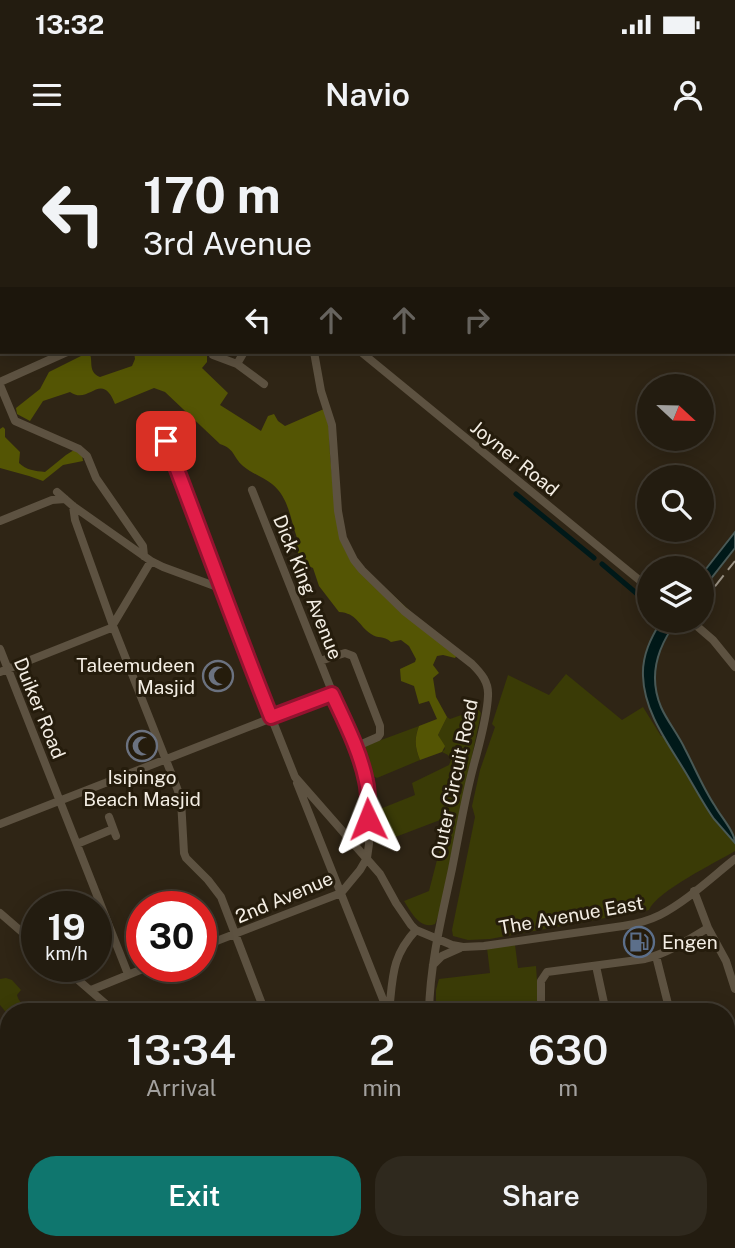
<!DOCTYPE html>
<html lang="en">
<head>
<meta charset="utf-8">
<style>
  :root { --surface:#231c10; --page:#2f291e; --text:#f1f3f6; --muted:#a3a19f; --line:#403a30; --accent:#0f766e }
  body { margin:0; font-family:"Public Sans",sans-serif; background:var(--page); color:var(--text); height:100vh; display:flex; flex-direction:column; font-size:26px; white-space:nowrap }
  * { box-sizing:border-box; margin:0 }
  p { font-size:23px; color:var(--muted) }
  .icon { flex:none; width:38px; height:38px; fill:none; stroke:currentColor; stroke-width:2; stroke-linecap:round; stroke-linejoin:round }
  .map { position:relative; flex:1; overflow:hidden }
  .panel { position:absolute; left:0px; top:863px; width:735px; height:247px; display:flex; flex-direction:column; background:var(--surface); border-radius:28px 28px 0 0; box-shadow:0 4px 18px #0003,0 0 0 2px var(--line) }
  .panel>* { flex:none }
  .hud { position:absolute; left:0px; top:0px; width:735px; height:214px; box-shadow:0 4px 18px #0003,0 0 0 2px var(--line); background:#231c10; color:var(--text); overflow:hidden }
  .needle { width:46px; rotate:112deg }
  .tools { position:absolute; left:637px; top:234px; display:grid; gap:14px }
  .tools a { display:grid; place-items:center; width:77px; height:77px; border-radius:50%; background:var(--surface); box-shadow:0 4px 18px #0003,0 0 0 2px var(--line); font-size:35px }
  .speed { position:absolute; left:21px; top:751px; display:flex; gap:14px; font-size:35px; font-weight:700; text-align:center }
  .speed>* { display:grid; place-content:center; width:91px; height:91px; border-radius:50%; background:var(--surface); box-shadow:0 4px 18px #0003,0 0 0 2px var(--line); line-height:1 }
  .speed small { font-size:18px; font-weight:400 }
  .speed .limit { border:10px solid #d22; background:#fff; color:#111 }
  .pin { position:absolute; display:grid; place-items:center; width:60px; height:60px; color:#fff; margin:-30px; border-radius:14px; box-shadow:0 4px 10px #0006 }
  .me { position:absolute; width:77px; margin:-38px; rotate:358deg; stroke-linejoin:round; filter:drop-shadow(0 0 5px #0008) }
  .turn { display:flex; align-items:center; gap:24px; height:147px; padding:0 28px; font-size:32px }
  .turn .icon { width:91px; height:91px; stroke-width:2.5 }
  .turn b { display:block; font-size:49px; line-height:60px }
  .lanes { display:flex; align-items:center; height:66px; padding:0 28px; background:#0003; justify-content:center; gap:35px; direction:ltr }
  .lanes .off { opacity:.35 }
  .eta { display:flex; justify-content:space-evenly; align-items:center; height:119px; text-align:center }
  .eta b { font-size:42px; font-weight:600; line-height:49px }
  .button { display:flex; gap:14px; margin-top:auto; padding:14px 28px }
  .button a { flex:1; height:80px; border-radius:28px; background:var(--accent); color:#fff; font-size:28px; font-weight:600; line-height:80px; text-align:center }
  .button a+a { background:var(--page); color:var(--text) }
  .status { display:flex; justify-content:space-between; align-items:center; height:49px; padding:0 35px; background:var(--surface); direction:ltr }
  .status svg { height:19px; fill:currentColor }
  header { display:flex; justify-content:space-between; align-items:center; height:91px; padding:0 28px; background:var(--surface); font-size:32px; font-weight:600 }
  .map>svg:first-child { display:block }
  .green { fill:#3a3b06 }
  .forest { fill:#545504 }
  .water { fill:#001919; stroke:#495956; stroke-width:2 }
  .lines { fill:none; stroke-linecap:round; stroke-linejoin:round }
  .canal { stroke:#001919; stroke-width:5 }
  .minor { stroke:#5d5241; stroke-width:8 }
  .major { stroke:#646f8b; stroke-width:10 }
  .rail { stroke:#999184; stroke-width:2; stroke-dasharray:14 7; stroke-linecap:butt }
  .route-casing { stroke:#92132f; stroke-width:18 }
  .route { stroke:#e11d48; stroke-width:12 }
  .labels { text-anchor:middle; stroke-width:6; stroke-linejoin:round; paint-order:stroke }
  .street-label { font-size:19px; fill:#f4eee4; stroke:#251c0c }
  .poi-label { font-size:19px; fill:#f4eee4; stroke:#251c0c; text-anchor:end }
</style>
</head>
<body>
<div class="status"><b>13:32</b><svg viewBox="0 0 49 12"><path d="M0 12V9h3v3zM5 12V6h3v6zM10 12V3h3v9zM15 12V0h3v12zM26 1h20v11H26zM47 4h2v5h-2z"/></svg></div>
<header><svg class="icon" aria-label="menu" viewBox="0 0 24 24"><path d="M4 6h16M4 12h16M4 18h16"/></svg>Navio<svg class="icon" aria-label="person" viewBox="0 0 24 24"><circle cx="12" cy="8" r="4"/><path d="M4 21q1-7 8-7t8 7"/></svg></header>
<div class="map">
<svg width="735" height="1108" viewBox="0 0 735 1108">
  <rect width="100%" height="100%" fill="#2f2515"/>
  <path class="green" d="M566 534 622 580 643 567 661 596 664 595 715 680 735 703V711C715 723 657 751 649 770L490 799 468 800 453 796 452 790 475 677 472 666 480 630 495 587 492 584 508 535 549 555Z
    M475 568 478 569 481 573 439 774 435 784C420 790 411 772 404 761L429 751 448 677 377 704 375 671 415 655 412 643 449 625 451 620 448 615 442 612 445 609 438 595 447 577 450 579 467 573Z
    M419 586C414 598 415 609 420 620L377 638 373 636 363 608 365 606Z
    M515 805 518 828 536 826 539 871 436 872V850L439 839 490 833 487 808Z
    M6 838 12 840 21 850 17 855C20 867 31 866 39 871L9 872V876L0 865V839Z
    M9 892V1097L3 1046 6 1034 0 1014V893L6 894Z
    M9 1101H160L147 1108H10Z"/>
  <path class="forest" d="M89 212C94 220 87 232 100 237L132 226 135 219 134 212H207V222L202 228 228 253 220 265 261 291 268 276 274 274 278 281 285 286 324 269 329 288 330 314 336 376 349 414 457 515 455 518 443 515 437 516 433 525 439 533 433 538 436 557 447 577 438 595 445 606 442 612 420 620C415 608 414 599 419 586L437 579 429 561 419 564 414 546 401 541 400 529 415 522 416 519 409 506 401 500 391 502C383 495 378 499 371 494 358 485 357 473 339 472L319 446 313 428 304 424 294 405 297 398C290 378 289 358 272 344 263 337 251 333 243 326 233 317 235 309 220 304L165 252 154 248 115 264C113 260 112 256 109 253 97 239 87 264 70 252L43 261 30 281 17 274 16 268 40 249 49 232Z
    M3 287 5 289V297L20 312 19 323C26 330 35 331 45 332L66 315 74 310 82 315 83 321 63 325 43 341 29 336 0 328V289Z
    M735 1083V1108H707L716 1101H726V1091Z
    M207 1101H261L260 1106 261 1108H206Z
    M331 1101H362L363 1106 361 1108H342Z"/>
  <path class="water" d="M735 392V408L702 450V434Z
    M661 481H677C658 506 648 536 661 567 667 581 678 594 685 609 695 628 703 648 715 666 721 677 735 692 735 703 728 695 721 687 714 679 704 665 695 648 686 633 668 603 644 572 643 536 642 515 651 498 661 481Z
    M735 1047V1083L726 1091V1053Z
    M678 1101H716L707 1108H672Z"/>
  <g class="lines">
    <path class="canal" d="M516 354 594 418
      M602 424 649 464"/>
    <path class="minor" d="M105 0 107 2
      M314 212 321 251 332 285 338 371 343 398 354 420 362 430 404 471 472 524C481 533 489 542 488 556 487 582 476 614 470 640 463 669 458 699 452 729 442 776 430 823 429 872
      M361 212 649 448
      M213 215 237 224 264 244
      M237 224 244 212
      M0 242 67 212
      M0 245 15 281 79 309 87 316 96 338 143 406 144 416
      M160 284 196 377 220 448 295 637 380 734 396 763 411 785 416 790 452 805 463 807 484 806 623 786C636 784 648 781 660 775 687 761 711 738 735 719
      M57 352 73 366 151 421 163 427 220 448
      M73 366 75 380 113 486 177 648 181 660 184 713 186 718 208 740 221 757 265 872
      M0 381 52 360 65 359
      M691 481 713 500 735 527
      M0 509 128 834
      M320 521 345 513 353 516 380 586V594L378 597 355 607
      M0 532 111 488 151 421
      M297 643 388 872
      M109 677 116 696
      M0 684 333 554
      M77 704 113 689
      M694 751 708 788 726 821 735 849
      M0 773 37 805
      M201 807 341 753 360 730 367 718 369 704 368 654 365 634 355 607 333 554 252 350
      M656 816 670 872
      M433 825 442 816 460 808
      M62 826 115 872
      M596 826 606 872
      M91 850 150 826
      M389 872C393 837 391 817 416 790
      M541 872V841L547 832 645 819C668 813 688 800 708 788
      M0 890H1
      M726 990 735 973
      M312 1101 321 1106
      M540 1101 543 1108
      M158 1108 170 1101
      M619 1108 624 1101"/>
    <path class="major" d="M662 0 664 2
      M733 57 735 58"/>
    <path class="rail" d="M702 463 735 421"/>
  </g>
  <g class="lines">
    <g class="route-casing">
      <path id="route" d="M166 301C202 393 234 485 271 577L332 554C345 582 360 611 366 641 369 653 368 666 368 679"/>
    </g>
    <use href="#route" class="route"/>
  </g>
  <defs>
    <g id="mosque-ring" transform="scale(1.575)"><circle r="9.5" fill="#251c0c" stroke="#6b7280" stroke-width="1.5"/><path d="M3.5-4.9A6 6 0 1 0 3.5 4.9A5 5 0 1 1 3.5-4.9Z" fill="#6b7280"/></g>
    <g id="fuel-ring" transform="scale(1.575)"><circle r="9.5" fill="#251c0c" stroke="#5c6f8a" stroke-width="1.5"/><path d="M-5.5-6h7V0h2V4h1.3V-2.5L3-4.5l.8-.8L6-3V5H2.5V1h-1V6h-7ZM-4.2-4.7v3.2H.2V-4.7Z" fill="#5c6f8a"/></g>
  </defs>
  <g fill-rule="evenodd">
    <use href="#mosque-ring" x="218" y="536"/>
    <use href="#mosque-ring" x="142" y="606"/>
    <use href="#fuel-ring" x="639" y="802"/>
  </g>
  <g class="labels">
    <g class="street-label">
      <text transform="translate(515 318) rotate(39)" y="7">Joyner Road</text>
      <text transform="translate(308 447) rotate(68)" y="7">Dick King Avenue</text>
      <text transform="translate(40 568) rotate(68)" y="7">Duiker Road</text>
      <text transform="translate(454 639) rotate(-78)" y="7">Outer Circuit Road</text>
      <text transform="translate(284 757) rotate(-23)" y="7">2nd Avenue</text>
      <text transform="translate(571 775) rotate(-10)" y="7">The Avenue East</text>
    </g>
    <g class="poi-label">
      <text x="195" y="532">Taleemudeen<tspan x="195" dy="22">Masjid</tspan></text>
      <text x="142" y="644" text-anchor="middle">Isipingo<tspan x="142" dy="22">Beach Masjid</tspan></text>
      <text x="662" y="809" text-anchor="start">Engen</text>
    </g>
  </g>
</svg>
<div class="tools">
<a><svg class="needle" viewBox="-14 -14 28 28"><path d="M0-13l5 13h-10z" fill="#e53935"/><path d="M0 13l5-13h-10z" fill="#a3a19f"/></svg></a>
<a><svg class="icon" aria-label="search" viewBox="0 0 24 24"><circle cx="10" cy="10" r="6"/><path d="M15 15l6 6"/></svg></a>
<a><svg class="icon" aria-label="layers" viewBox="0 0 24 24"><path d="M12 4l9 5-9 5-9-5zM3 14l9 5 9-5"/></svg></a>
</div>
<div class="speed"><div>19<small>km/h</small></div><div class="limit">30</div></div>
<div class="pin" style="left:166px;top:301px;background:#d93025"><svg class="icon" aria-label="arrive" viewBox="0 0 24 24"><path d="M6 21V4h12l-3 4 3 4H6"/></svg></div>
<svg class="me" style="left:368px;top:679px" viewBox="-20 -20 40 40"><path d="M0-17L14 15 0 8-14 15z" fill="#e11d48" stroke="#fff" stroke-width="4"/></svg>
<div class="hud">
<div class="turn"><svg class="icon" aria-label="left" viewBox="0 0 24 24"><path d="M17 20v-9H6M10 6l-5 5 5 5"/></svg><div><b>170 m</b>3rd Avenue</div></div>
<div class="lanes"><svg class="icon" aria-label="left" viewBox="0 0 24 24"><path d="M17 20v-9H6M10 6l-5 5 5 5"/></svg><svg class="icon off" aria-label="ahead" viewBox="0 0 24 24"><path d="M12 20V5M6 11l6-6 6 6"/></svg><svg class="icon off" aria-label="ahead" viewBox="0 0 24 24"><path d="M12 20V5M6 11l6-6 6 6"/></svg><svg class="icon off" aria-label="right" viewBox="0 0 24 24"><path d="M7 20v-9h11M14 6l5 5-5 5"/></svg></div>
</div>
<section class="panel">
<div class="eta">
<div><b>13:34</b><p>Arrival</p></div>
<div><b>2</b><p>min</p></div>
<div><b>630</b><p>m</p></div>
</div>
<div class="button"><a>Exit</a><a>Share</a></div>
</section>
</div>
</body>
</html>
